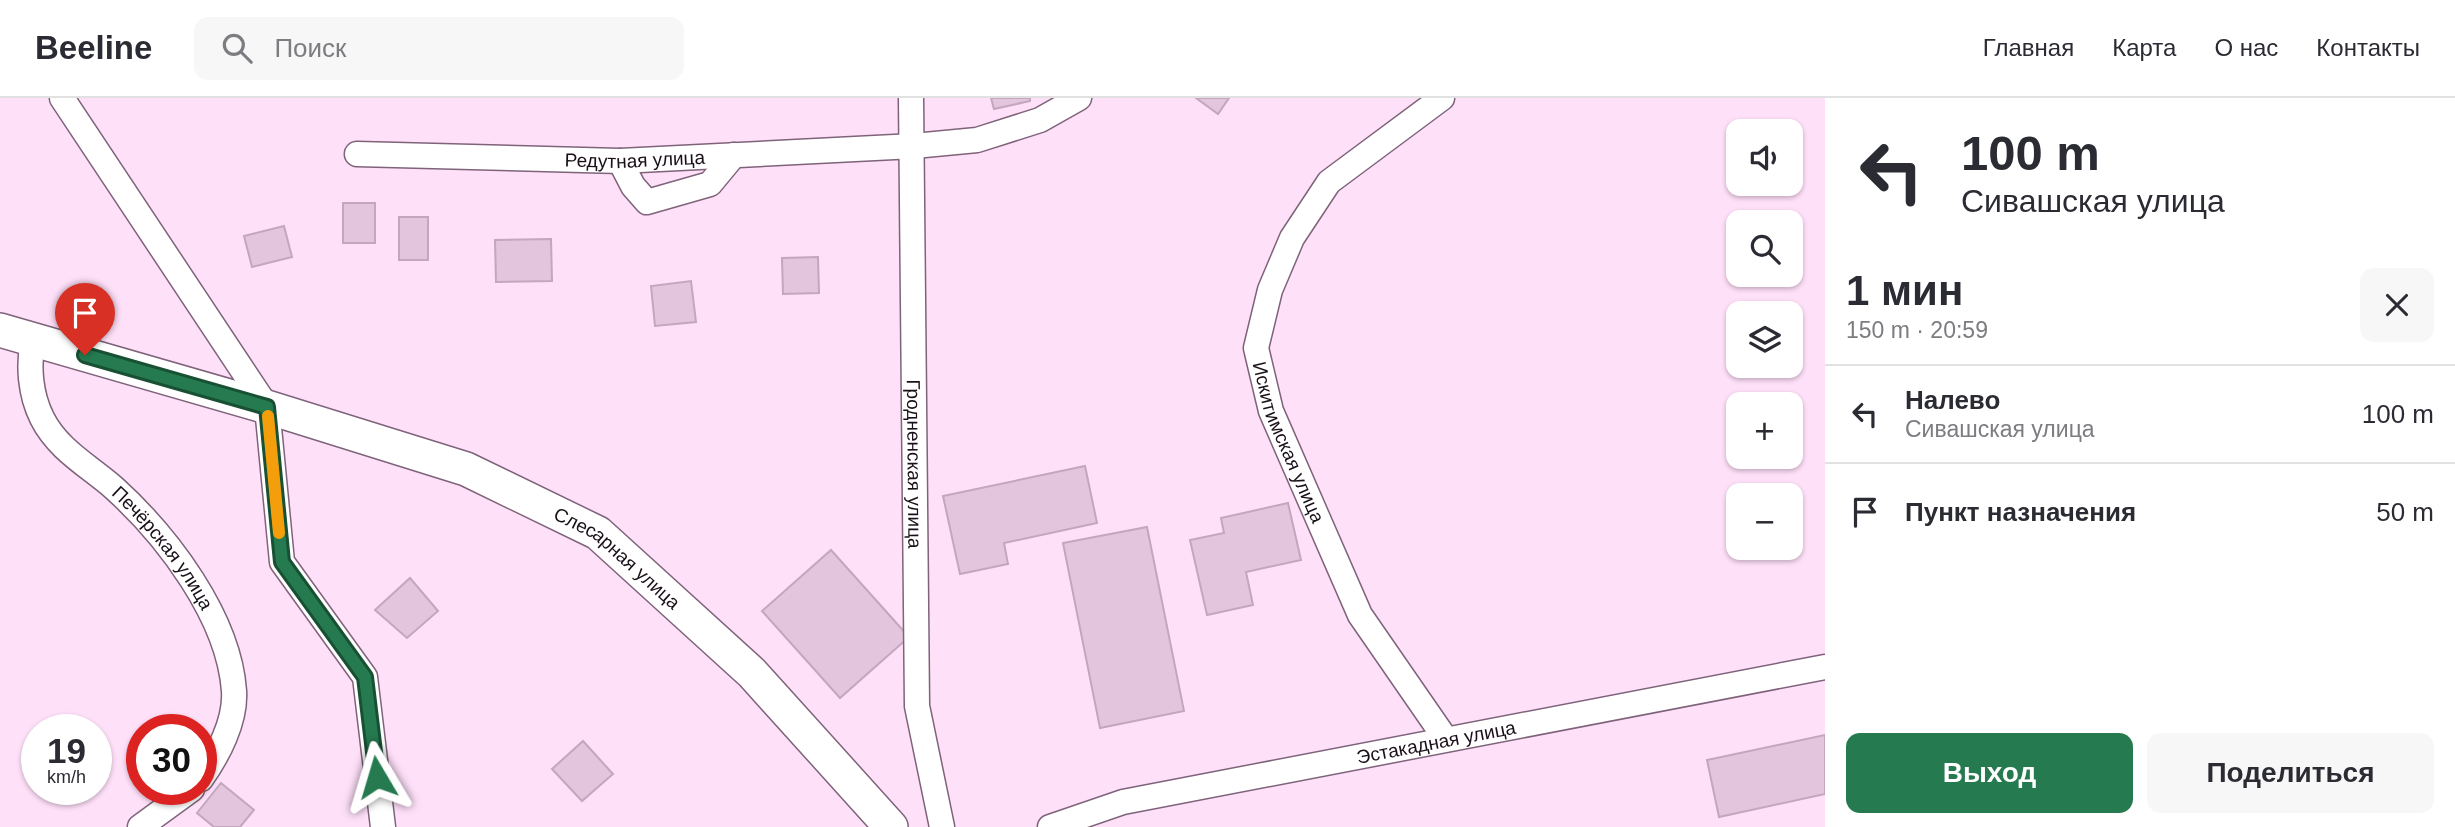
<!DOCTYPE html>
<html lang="ru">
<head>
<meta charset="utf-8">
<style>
  :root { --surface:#fff; --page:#f7f7f7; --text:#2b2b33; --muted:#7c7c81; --line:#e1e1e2; --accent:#257b4f }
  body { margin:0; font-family:Helvetica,sans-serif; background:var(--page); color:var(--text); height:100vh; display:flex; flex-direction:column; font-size:26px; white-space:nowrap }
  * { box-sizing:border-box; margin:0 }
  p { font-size:23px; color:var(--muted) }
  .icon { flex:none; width:38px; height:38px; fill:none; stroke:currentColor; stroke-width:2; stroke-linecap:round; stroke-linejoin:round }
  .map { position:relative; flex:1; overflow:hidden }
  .sheet { display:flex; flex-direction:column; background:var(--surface); width:630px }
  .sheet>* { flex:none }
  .top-card { background:#fff; color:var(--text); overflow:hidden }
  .controls { position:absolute; left:1726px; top:21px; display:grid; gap:14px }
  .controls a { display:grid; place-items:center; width:77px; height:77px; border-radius:14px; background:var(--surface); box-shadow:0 2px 5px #0004; font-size:35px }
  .speed { position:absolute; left:21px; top:616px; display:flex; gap:14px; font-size:35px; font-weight:700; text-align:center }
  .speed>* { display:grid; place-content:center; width:91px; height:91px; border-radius:50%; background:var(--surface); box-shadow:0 2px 5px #0004; line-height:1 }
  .speed small { font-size:18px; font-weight:400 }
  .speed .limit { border:10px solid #d22; background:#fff; color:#111 }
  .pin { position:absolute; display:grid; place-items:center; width:60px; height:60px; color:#fff; margin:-72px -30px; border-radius:50% 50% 50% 0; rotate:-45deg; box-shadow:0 0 7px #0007 }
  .pin .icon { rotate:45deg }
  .me { position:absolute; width:77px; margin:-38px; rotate:353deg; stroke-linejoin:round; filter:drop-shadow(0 0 5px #0008) }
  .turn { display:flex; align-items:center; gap:24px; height:147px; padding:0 21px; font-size:32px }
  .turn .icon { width:91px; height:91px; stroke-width:2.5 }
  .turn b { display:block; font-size:49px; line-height:60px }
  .round { display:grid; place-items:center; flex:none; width:74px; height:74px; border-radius:14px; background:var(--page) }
  .headline { display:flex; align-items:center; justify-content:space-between; height:119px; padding:0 21px }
  h1 { font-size:42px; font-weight:700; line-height:52px }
  .primary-button { display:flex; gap:14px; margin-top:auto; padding:14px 21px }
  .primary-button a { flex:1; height:80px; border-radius:14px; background:var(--accent); color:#fff; font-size:28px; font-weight:700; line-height:80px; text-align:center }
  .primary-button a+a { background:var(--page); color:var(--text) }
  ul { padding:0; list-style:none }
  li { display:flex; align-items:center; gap:21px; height:98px; padding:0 21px; border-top:2px solid var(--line) }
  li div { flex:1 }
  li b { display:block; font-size:26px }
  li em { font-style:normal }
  header { display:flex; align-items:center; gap:42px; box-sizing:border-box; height:98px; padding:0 35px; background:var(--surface); border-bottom:2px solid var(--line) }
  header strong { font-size:33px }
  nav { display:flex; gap:38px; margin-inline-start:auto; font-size:24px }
  .search { width:490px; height:63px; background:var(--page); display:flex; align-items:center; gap:18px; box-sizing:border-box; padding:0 24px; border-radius:14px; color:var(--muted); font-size:26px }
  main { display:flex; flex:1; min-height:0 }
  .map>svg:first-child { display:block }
  .building { fill:#e4c5de; stroke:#c4a6bf; stroke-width:2 }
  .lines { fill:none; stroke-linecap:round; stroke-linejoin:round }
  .street-casing { stroke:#7e637a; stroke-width:27 }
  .secondary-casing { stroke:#7e637a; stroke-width:36 }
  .street { stroke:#fff; stroke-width:24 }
  .secondary { stroke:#fff; stroke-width:33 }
  .route-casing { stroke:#185033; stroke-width:18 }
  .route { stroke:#257b4f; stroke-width:12 }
  .slow { stroke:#f59e0b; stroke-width:12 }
  .labels { text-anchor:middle; stroke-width:7; stroke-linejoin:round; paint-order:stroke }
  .street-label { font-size:19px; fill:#1a1019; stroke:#ffe0f9 }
</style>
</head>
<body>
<header>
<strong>Beeline</strong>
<div class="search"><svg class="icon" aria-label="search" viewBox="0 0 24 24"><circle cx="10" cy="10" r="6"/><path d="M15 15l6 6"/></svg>Поиск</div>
<nav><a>Главная</a><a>Карта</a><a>О нас</a><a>Контакты</a></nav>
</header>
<main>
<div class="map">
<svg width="1825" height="729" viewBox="0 0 1825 729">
  <rect width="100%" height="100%" fill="#ffe0f9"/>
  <path class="building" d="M991 0H1030V3L994 11Z
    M1196 0H1229L1218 16Z
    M343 105H375V145H343Z
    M399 119H428V162H399Z
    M284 128 292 159 252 169 244 138Z
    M551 141 552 183 496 184 495 142Z
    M818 159 819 195 783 196 782 160Z
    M691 183 696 224 655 228 651 188Z
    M1085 368 1097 425 1004 445 1008 466 960 476 943 398Z
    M1288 405 1301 462 1246 474 1253 507 1207 517 1190 442 1224 435 1221 420Z
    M1147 429 1184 613 1100 630 1063 445Z
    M831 452 909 539 840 600 762 513Z
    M410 480 438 513 407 540 375 512Z
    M1825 637V696L1719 719 1707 662Z
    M583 643 613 676 582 703 552 671Z
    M221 685 254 712 240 729H214L197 715Z"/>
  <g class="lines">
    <g class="street-casing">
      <g id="street">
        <path d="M62 0 267 309 282 464 365 579 383 729"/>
        <path id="s1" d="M911 0 917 608 942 729"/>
        <path id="s2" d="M1442 0 1329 84 1292 140 1270 192 1256 250 1271 313 1360 517 1445 640"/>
        <path id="s3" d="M357 56 620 63 914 48 977 42 1040 22 1079 0"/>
        <path d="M620 63 633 88 647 104 710 86 734 57"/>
        <path id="s4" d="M33 242C28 267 30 296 42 320 58 352 89 368 114 390 167 438 229 519 234 593 236 623 218 657 201 681"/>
        <path d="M140 729 192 691"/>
        <path id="s5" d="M1050 729 1123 704 1825 569"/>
      </g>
    </g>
    <g class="secondary-casing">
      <g id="secondary">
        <path id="s6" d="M0 232 267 309 466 371 598 435 752 575 891 729"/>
      </g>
    </g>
    <use href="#street" class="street"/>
    <use href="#secondary" class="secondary"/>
  </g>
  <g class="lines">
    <g class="route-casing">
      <path id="route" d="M85 257 267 309 282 464 365 579 377 679"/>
    </g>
    <use href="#route" class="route"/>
    <path class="slow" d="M268 318 279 435"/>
  </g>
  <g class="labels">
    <g class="street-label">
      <text dy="7" stroke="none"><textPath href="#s3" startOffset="278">Редутная улица</textPath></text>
      <text dy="7" stroke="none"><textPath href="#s2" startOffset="424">Искитимская улица</textPath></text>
      <text dy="7" stroke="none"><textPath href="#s1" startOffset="366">Гродненская улица</textPath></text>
      <text dy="7" stroke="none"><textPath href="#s4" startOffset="259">Печёрская улица</textPath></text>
      <text dy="7" stroke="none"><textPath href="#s6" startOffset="663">Слесарная улица</textPath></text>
      <text dy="7" stroke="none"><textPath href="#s5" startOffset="396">Эстакадная улица</textPath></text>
    </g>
  </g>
</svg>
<div class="controls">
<a><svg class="icon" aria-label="sound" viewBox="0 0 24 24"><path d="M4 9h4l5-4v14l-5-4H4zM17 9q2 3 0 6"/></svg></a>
<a><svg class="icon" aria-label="search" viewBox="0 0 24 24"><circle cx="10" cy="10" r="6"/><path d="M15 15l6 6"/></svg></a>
<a><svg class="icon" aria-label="layers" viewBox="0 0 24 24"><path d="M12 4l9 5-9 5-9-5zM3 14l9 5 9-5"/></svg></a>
<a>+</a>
<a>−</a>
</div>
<div class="speed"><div>19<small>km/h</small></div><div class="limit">30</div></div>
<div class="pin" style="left:85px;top:257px;background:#d93025"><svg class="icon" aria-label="arrive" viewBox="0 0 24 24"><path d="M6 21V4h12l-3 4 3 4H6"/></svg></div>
<svg class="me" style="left:377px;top:679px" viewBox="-20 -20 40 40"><path d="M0-17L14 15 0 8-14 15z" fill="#257b4f" stroke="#fff" stroke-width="4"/></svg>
</div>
<section class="sheet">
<div class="top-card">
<div class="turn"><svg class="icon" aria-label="left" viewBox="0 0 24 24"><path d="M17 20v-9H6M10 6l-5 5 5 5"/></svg><div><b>100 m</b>Сивашская улица</div></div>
</div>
<div class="headline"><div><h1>1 мин</h1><p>150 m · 20:59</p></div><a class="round"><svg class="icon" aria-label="close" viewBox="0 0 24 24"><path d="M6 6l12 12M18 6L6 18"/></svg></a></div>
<ul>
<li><svg class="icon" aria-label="left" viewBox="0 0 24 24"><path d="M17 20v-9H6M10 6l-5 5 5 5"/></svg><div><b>Налево</b><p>Сивашская улица</p></div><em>100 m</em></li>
<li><svg class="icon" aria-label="arrive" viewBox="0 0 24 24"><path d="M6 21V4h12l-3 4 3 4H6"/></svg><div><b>Пункт назначения</b></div><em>50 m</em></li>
</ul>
<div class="primary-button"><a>Выход</a><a>Поделиться</a></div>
</section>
</main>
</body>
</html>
